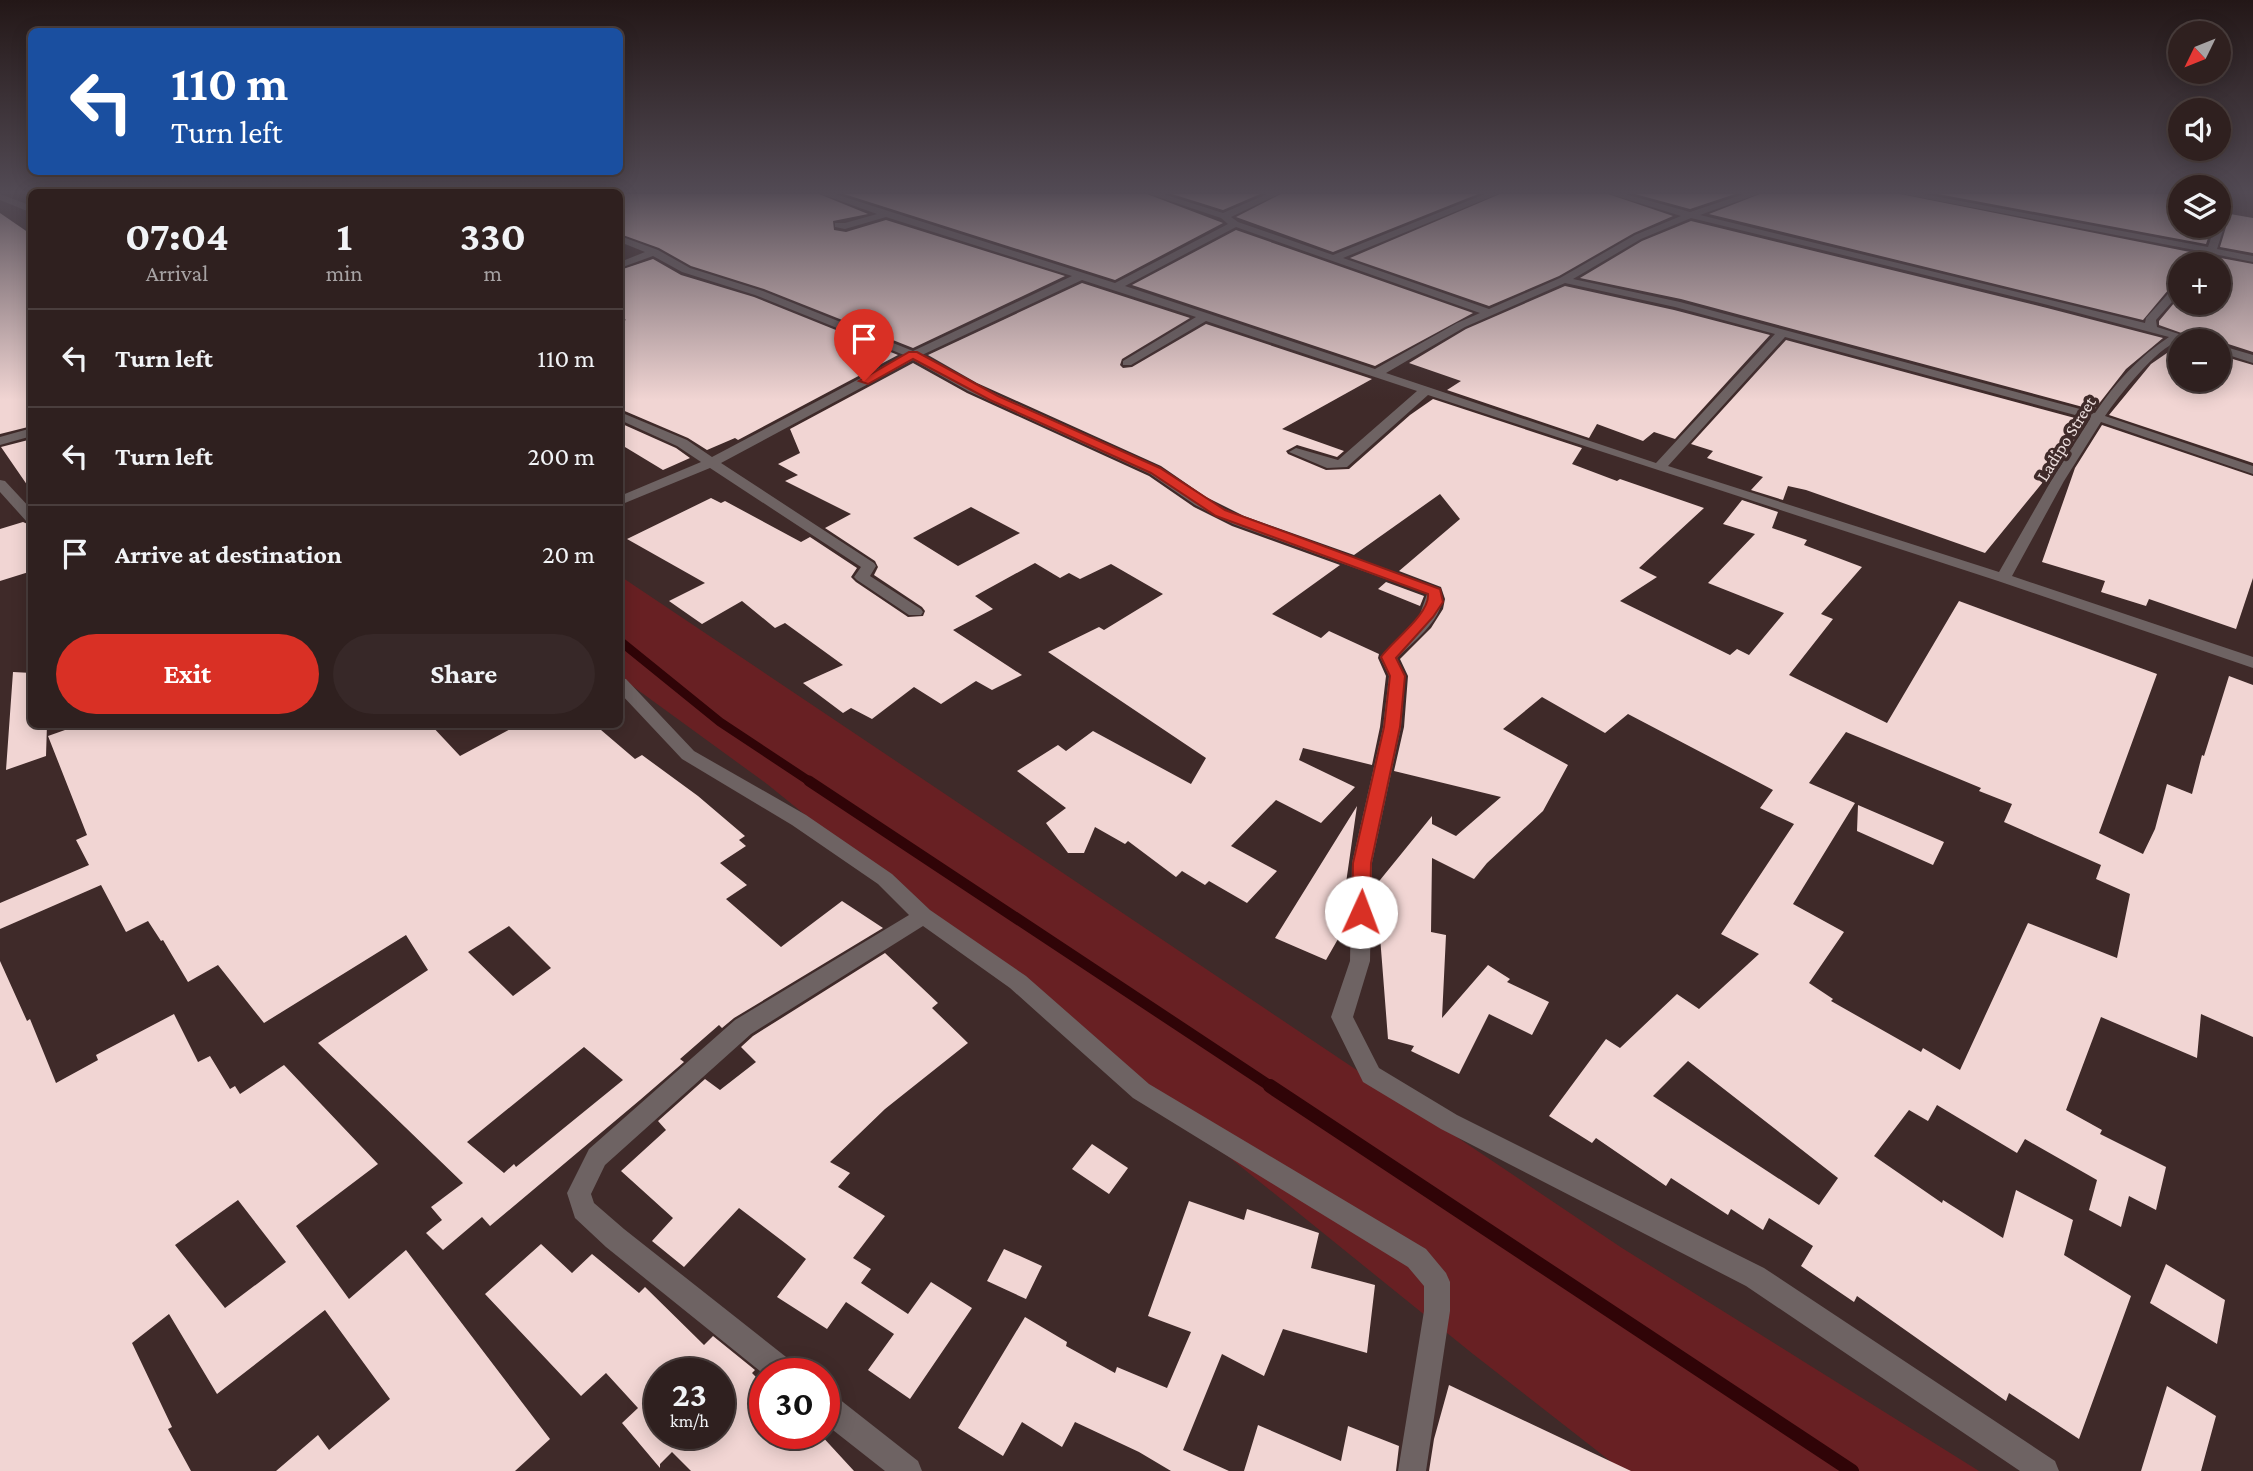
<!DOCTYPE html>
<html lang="en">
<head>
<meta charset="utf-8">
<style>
  :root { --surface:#2f201f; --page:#372828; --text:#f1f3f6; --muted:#a7a3a4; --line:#4a3e3d; --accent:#d93025 }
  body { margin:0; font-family:"Crimson Pro",serif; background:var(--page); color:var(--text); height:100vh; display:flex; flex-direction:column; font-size:26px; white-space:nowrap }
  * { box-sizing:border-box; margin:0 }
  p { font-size:23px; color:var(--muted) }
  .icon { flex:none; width:38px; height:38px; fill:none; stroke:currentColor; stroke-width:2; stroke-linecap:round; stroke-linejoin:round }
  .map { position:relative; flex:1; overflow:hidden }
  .panel { position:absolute; left:28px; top:189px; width:595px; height:539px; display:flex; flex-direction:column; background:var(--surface); border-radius:10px; box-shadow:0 4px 18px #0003,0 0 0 2px var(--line) }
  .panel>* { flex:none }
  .banner { position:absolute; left:28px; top:28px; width:595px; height:147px; border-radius:10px; box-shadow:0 4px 18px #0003,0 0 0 2px var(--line); background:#1a4fa0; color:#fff; overflow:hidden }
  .needle { width:46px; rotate:227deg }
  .fabs { position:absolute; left:2168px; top:21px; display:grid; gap:14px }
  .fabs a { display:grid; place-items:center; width:63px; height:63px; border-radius:50%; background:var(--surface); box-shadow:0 4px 18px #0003,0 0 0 2px var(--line); font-size:35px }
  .speed { position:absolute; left:644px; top:1358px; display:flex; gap:14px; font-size:35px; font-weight:700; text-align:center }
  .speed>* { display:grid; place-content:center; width:91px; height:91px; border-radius:50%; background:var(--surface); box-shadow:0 4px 18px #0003,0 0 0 2px var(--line); line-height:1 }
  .speed small { font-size:18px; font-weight:400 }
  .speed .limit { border:10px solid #d22; background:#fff; color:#111 }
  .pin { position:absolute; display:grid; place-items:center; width:60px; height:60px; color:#fff; margin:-72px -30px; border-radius:50% 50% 50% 0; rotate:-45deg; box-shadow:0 0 7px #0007 }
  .pin .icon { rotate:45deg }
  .me { position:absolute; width:77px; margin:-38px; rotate:2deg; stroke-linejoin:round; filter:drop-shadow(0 0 5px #0008) }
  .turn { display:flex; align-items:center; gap:24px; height:147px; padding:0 28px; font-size:32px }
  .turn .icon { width:91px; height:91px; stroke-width:2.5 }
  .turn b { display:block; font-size:49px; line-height:60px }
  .eta { display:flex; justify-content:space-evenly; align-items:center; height:119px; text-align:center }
  .eta b { font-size:42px; font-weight:700; line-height:49px }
  .cta { display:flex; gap:14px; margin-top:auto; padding:14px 28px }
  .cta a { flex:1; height:80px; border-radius:42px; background:var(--accent); color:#fff; font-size:28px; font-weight:700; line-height:80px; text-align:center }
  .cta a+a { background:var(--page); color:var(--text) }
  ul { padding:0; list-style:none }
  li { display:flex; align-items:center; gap:21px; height:98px; padding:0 28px; border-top:2px solid var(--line) }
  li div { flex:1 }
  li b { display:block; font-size:26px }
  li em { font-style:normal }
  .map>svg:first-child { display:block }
  .green { fill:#682023 }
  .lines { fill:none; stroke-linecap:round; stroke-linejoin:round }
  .stream-far2 { stroke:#300407; stroke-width:9 }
  .stream-far1 { stroke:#300407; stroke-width:11 }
  .stream { stroke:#300407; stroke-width:14 }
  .building { fill:#f1d5d3; fill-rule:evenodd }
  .minor { fill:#6e6363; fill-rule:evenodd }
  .route { fill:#d93025; stroke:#8d1f18; stroke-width:2 }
  .labels { text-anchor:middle; stroke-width:7; stroke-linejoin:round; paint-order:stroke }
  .far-street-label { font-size:18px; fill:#ecdedd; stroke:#3f2a29 }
</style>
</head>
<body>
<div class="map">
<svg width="2253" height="1471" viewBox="0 0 2253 1471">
  <rect width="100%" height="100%" fill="#3f2a29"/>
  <path class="green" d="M620 576 1622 1248 1979 1471H1623L1473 1354 767 784 620 677Z"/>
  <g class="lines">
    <path class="stream-far2" d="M620 641 720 722 812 783"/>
    <path class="stream-far1" d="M809 781 1273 1088"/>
    <path class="stream" d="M1270 1086 1852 1471"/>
  </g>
  <path class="building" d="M620 194H819L868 214 833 221 834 230 846 232 886 220 1065 276 913 348 764 289 691 266 659 248 620 234Z
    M844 194H1147L1223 223 1115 280Z
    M1172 194H1260L1223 210Z
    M1281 194H1478L1333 252 1236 217Z
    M1500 194H1608L1673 216 1634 233 1559 276 1489 306 1350 258Z
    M1635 194H1735L1690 209Z
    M1760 194H1900L2200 254 2191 264H2180V282L2174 283 2143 320 1709 214Z
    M1938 194H2180V226H2212L2206 244Z
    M0 213 32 235V426L0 434Z
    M2230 214 2253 218V253L2220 247Z
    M1691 221 2047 308 2163 338 2126 369 2094 410 1681 299 1580 278 1642 241Z
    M1236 230 1473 313 1375 366 1132 285Z
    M2215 257 2253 264V352L2219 341H2204L2159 325V321L2180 296V303H2219V264H2207Z
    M653 259 681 275 754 297 898 355 738 440 735 438 707 450 688 438 620 409V322L626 320 620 316V270Z
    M1082 283 1190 318 1122 359 1120 365 1123 368 1132 367 1206 324 1372 379 1282 429 1344 451 1337 457 1297 445 1286 451 1288 454 1326 470 1349 469 1410 415 1433 399 1582 448 1572 464 1617 481 1620 479 1704 508 1639 568 1657 577 1620 601 1730 655 1737 649 1749 655 1784 613 1708 583 1755 534 1723 524 1742 500 1778 512 1772 528 1807 540 1804 545 1862 567 1821 614 1833 619 1789 675 1887 723 1959 601 2157 674 2099 833 2143 854 2155 829 2167 784 2192 794 2202 755 2204 756 2229 676 2253 685V1037L2201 1014 2197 1058 2101 1017 2066 1110 2102 1130 2100 1134 2166 1167 2156 1210 2129 1196 2121 1227 2089 1210 2097 1180 2025 1139 2017 1153 1937 1105 1928 1121 1909 1110 1874 1156 1942 1203 1943 1200 2003 1238 2016 1190 2073 1220 2064 1255 2131 1296 2079 1439 2009 1393 2006 1401 1857 1296 1854 1302 1801 1266 1813 1246 1769 1218 1763 1230 1731 1209 1728 1215 1671 1178 1666 1186 1596 1138 1592 1143 1549 1116 1606 1039 1620 1048 1677 994 1699 1009 1759 954 1721 934 1794 824 1760 808 1773 790 1628 714 1605 733 1542 697 1503 729 1568 765 1543 811 1487 863 1474 879 1432 858 1431 932 1446 935 1442 1018 1488 965 1510 979 1507 982 1549 1002 1532 1035 1489 1014 1459 1074 1411 1051 1414 1046 1388 1039 1376 885 1432 816V824L1456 836 1501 797 1394 771 1404 727 1408 676 1400 659 1431 628 1443 609 1445 599 1441 587 1399 571 1460 519 1440 494 1354 555 1244 516 1206 497 1161 466 977 383 928 355ZM1846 732 1981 788 1979 791 2012 804 2004 822 2101 865 2096 879 2130 894 2117 958 2028 923 1960 1070 1923 1048 1921 1052 1831 1001 1833 999 1809 983 1844 932 1793 904 1855 803 1809 783ZM1688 1061 1838 1178 1819 1205 1653 1096Z
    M1565 286 1674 310 1770 335 1675 439 1654 432 1643 441 1597 424 1589 438 1447 390 1461 381 1409 363 1466 329Z
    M1786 340 2086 421 2065 455 1985 553 1806 490 1788 486 1783 500 1751 490 1763 477 1707 458 1713 451 1691 444Z
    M2180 344V380H2219V355L2253 365V463L2109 415 2151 364Z
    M913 363 967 393 1149 476 1194 507 1232 526 1340 565 1272 614 1321 638 1329 631 1379 654 1378 658 1386 676 1380 727 1372 765 1303 748 1299 760 1355 787 1321 823 1276 800 1231 846 1277 871 1247 903 1209 881 1205 885 1182 871 1176 877 1128 841 1125 844 1095 827 1084 853H1068L1046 823 1066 808 1017 771 1058 745 1066 751 1093 731 1191 784 1206 758 1048 652 1099 627 1104 630 1163 594 1111 564 1080 579 1069 573 1060 578 1035 563 975 596 993 609 953 630 1022 675 992 690 976 681 941 704 914 687 872 719 851 708 843 713 803 683 843 665 785 623 775 628 742 601 702 624 669 601 705 583 627 539 711 498 721 503 725 501 801 542 810 537 857 568 851 577 856 582 908 617 923 616 925 611 922 607 874 575 878 567 875 561 825 528 851 514 785 481 798 475 778 464 800 453 790 429ZM971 507 1020 533 958 566 913 538Z
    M620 423 676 448 690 458 663 470 620 444Z
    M2102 425 2253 476V578L2236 629 2149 599 2146 606 2101 592 2105 581 2042 562 2075 468Z
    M32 439V492L1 447Z
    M23 522 32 526V571L0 581V529Z
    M1386 582 1424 596 1420 606 1378 589Z
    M13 672 32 673V724H47L46 756 6 770Z
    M82 724H430L460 756 520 724H594L635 759 642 755 698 796 745 836 739 840 746 846 720 863 747 885 726 899 781 947 842 901 883 928 734 1018 722 1028 719 1025 680 1059 684 1062 640 1100 490 1226 482 1217 443 1250 426 1233 442 1220 431 1207 463 1183 318 1043 428 970 406 935 264 1023 218 965 188 982 163 940 161 941 148 921 126 932 101 885 0 929V903L89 865 76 840 87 835 48 736ZM509 926 551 968 513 996 468 952ZM584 1047 623 1080 516 1167 514 1164 504 1173 467 1142Z
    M1858 805 1944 842 1933 865 1857 831Z
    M1357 806 1338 939 1326 960 1275 938Z
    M885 953 938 1003 932 1008 968 1043 885 1109 830 1162 850 1173 838 1187 885 1216 853 1258 871 1269 861 1283 908 1314 931 1282 972 1308 910 1399 868 1370 894 1334 846 1302 827 1329 777 1297 806 1259 739 1208 684 1267 652 1241 673 1218 621 1171 666 1130 658 1121 705 1079 720 1090 756 1062 741 1047 753 1036Z
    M0 961 27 1021 30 1019 56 1083 98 1060 96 1055 174 1014 198 1062 210 1056 230 1089 235 1086 240 1094 284 1065 378 1164 296 1226 349 1299 406 1250 550 1439 515 1471H276L318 1435 329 1450 390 1399 325 1310 217 1394 169 1314 132 1343 172 1427 168 1429 191 1471H0ZM238 1200 286 1262 225 1308 175 1245Z
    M1092 1144 1128 1168 1109 1194 1072 1169Z
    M1189 1201 1244 1220 1247 1209 1319 1233 1311 1268 1375 1285 1367 1353 1283 1329 1264 1376 1222 1354 1183 1450 1229 1471H1171L1139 1452 1075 1422 1062 1447 1022 1422 1003 1456 958 1428 1025 1317 1067 1342 1066 1346 1115 1373 1117 1367 1167 1388 1191 1332 1148 1316Z
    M541 1244 572 1273 592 1254 639 1293 645 1287 704 1345 713 1336 755 1370 752 1373 765 1386V1433H819L854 1471H691L672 1452 660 1464V1468L622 1423 638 1408 606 1373 581 1396 485 1294ZM660 1374H719V1433H660Z
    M1004 1249 1042 1266 1026 1299 987 1281Z
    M2166 1264 2225 1300 2217 1344 2150 1303Z
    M1449 1385 1631 1471H1429L1434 1439Z
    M2167 1386 2216 1416 2201 1471H2141Z
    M1258 1425 1341 1461 1348 1426 1399 1446 1396 1471H1244Z"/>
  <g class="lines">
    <path class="minor" d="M0 194 32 206V213L0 200Z
      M821 194H835L1115 283 1228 224 1221 218 1149 194H1163L1223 213 1267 194H1279L1231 217 1238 222 1333 255 1485 194H1498L1343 258 1489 309 1560 278 1635 235 1681 216 1610 194H1625L1690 212 1744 194H1758L1700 215 2145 323 2146 318 2176 285 2180 284V293L2156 320 2157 327 2201 341C2195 341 2184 340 2179 341 2156 348 2119 396 2105 416L2253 466V474L2101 422 2064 481 2012 576 2253 657V668L1998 581 1428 395 1347 467 1327 468 1289 452 1296 448 1338 460 1417 391 1206 321 1131 365H1123V361L1196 317 1082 280 922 355 976 385 1160 468 1205 499 1243 518 1440 589C1451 614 1413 642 1397 658L1405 676 1401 727 1372 863 1370 961 1353 1017 1379 1068 1457 1115 1764 1268 2055 1461 2059 1471H2020L1746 1286 1441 1129 1363 1082 1331 1017 1350 961 1352 863 1383 727 1389 676 1380 657 1419 617 1427 594 1233 524 1195 505 1150 474 968 391 913 360 721 463 874 563 876 566 870 576 921 609 923 612 921 615H909L857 580 854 577 861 567 710 468 620 505V496L701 462 677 446 620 420V412L687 440 712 457 904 355 755 295 682 272 653 256 620 268V262L645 252 620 242V236L658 250 690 268 763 291 913 351 1072 276 886 217 845 229 835 227V223H845L877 214ZM1691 218 2048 305 2169 337C2139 357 2115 383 2095 413L1680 302 1573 279 1641 239ZM1236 227 1480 313 1457 323 1375 369 1125 286ZM1565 283 1675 307 1775 334 1656 463 1386 373 1465 327ZM1785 337 2090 419 2051 481 1999 572 1668 466Z
      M1902 194H1923L2208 247 2215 226H2219V213L2223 211 2228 214 2217 249 2253 256V262L2214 254 2204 264H2194L2205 252Z
      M2219 345 2253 355V363L2219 352Z
      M32 428V436L0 445V437Z
      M0 480 5 481 32 510V523L27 522 0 492Z
      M620 678 626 679 694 751 806 815 892 874 930 910 1026 976 1149 1084 1426 1249 1446 1273 1450 1282V1311L1426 1471H1398L1424 1311V1286L1408 1267 1133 1098 1010 988 923 926 751 1034 605 1165 591 1194 594 1203 624 1229 795 1364 799 1374 765 1375 606 1247 575 1218 567 1193 589 1149 735 1020 909 915 878 884 792 825 682 759 620 693Z
      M824 1391 834 1395 918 1461 922 1471H885L824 1423Z"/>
  </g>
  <linearGradient id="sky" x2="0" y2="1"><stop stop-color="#231717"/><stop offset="0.48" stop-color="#524a54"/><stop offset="1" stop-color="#524a54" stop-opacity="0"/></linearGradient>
  <rect width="2253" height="400" fill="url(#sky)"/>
  <path class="route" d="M909 352H917L998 396 1160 468 1225 510 1440 589 1443 602 1433 617 1396 658 1405 676 1400 727 1371 863 1370 912 1367 917H1354L1352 912 1353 863 1384 727 1390 676 1381 657C1392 641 1430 614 1428 594L1216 516 1151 473 990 400 913 359 868 384 859 381Z"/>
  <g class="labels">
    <g class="far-street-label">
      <text transform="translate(2066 439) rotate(-58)" y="6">Ladipo Street</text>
    </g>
  </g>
</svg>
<div class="fabs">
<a><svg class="needle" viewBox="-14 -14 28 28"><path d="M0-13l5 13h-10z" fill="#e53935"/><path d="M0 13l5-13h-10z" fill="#a7a3a4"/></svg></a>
<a><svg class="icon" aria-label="sound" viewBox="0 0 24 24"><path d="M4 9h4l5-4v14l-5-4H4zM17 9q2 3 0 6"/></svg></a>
<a><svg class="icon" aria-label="layers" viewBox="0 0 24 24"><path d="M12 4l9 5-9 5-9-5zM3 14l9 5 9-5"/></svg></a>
<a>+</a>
<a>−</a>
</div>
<div class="speed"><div>23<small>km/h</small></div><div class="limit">30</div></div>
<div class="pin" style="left:864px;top:381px;background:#d93025"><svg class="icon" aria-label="arrive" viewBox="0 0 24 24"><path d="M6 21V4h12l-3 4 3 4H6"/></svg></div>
<svg class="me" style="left:1361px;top:912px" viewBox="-20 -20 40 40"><circle r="19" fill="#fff"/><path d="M0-13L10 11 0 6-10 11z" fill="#d93025"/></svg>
<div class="banner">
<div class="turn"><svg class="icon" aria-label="left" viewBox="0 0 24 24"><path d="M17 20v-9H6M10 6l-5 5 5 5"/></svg><div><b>110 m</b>Turn left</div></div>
</div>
<section class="panel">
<div class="eta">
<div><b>07:04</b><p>Arrival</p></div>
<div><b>1</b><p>min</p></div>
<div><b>330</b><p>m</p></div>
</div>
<ul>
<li><svg class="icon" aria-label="left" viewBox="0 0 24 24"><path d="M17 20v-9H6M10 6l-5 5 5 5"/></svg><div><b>Turn left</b></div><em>110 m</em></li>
<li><svg class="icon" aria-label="left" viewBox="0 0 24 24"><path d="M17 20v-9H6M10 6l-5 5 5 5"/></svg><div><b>Turn left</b></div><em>200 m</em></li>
<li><svg class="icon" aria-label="arrive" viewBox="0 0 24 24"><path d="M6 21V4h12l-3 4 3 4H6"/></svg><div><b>Arrive at destination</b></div><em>20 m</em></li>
</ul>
<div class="cta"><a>Exit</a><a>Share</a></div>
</section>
</div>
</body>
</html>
